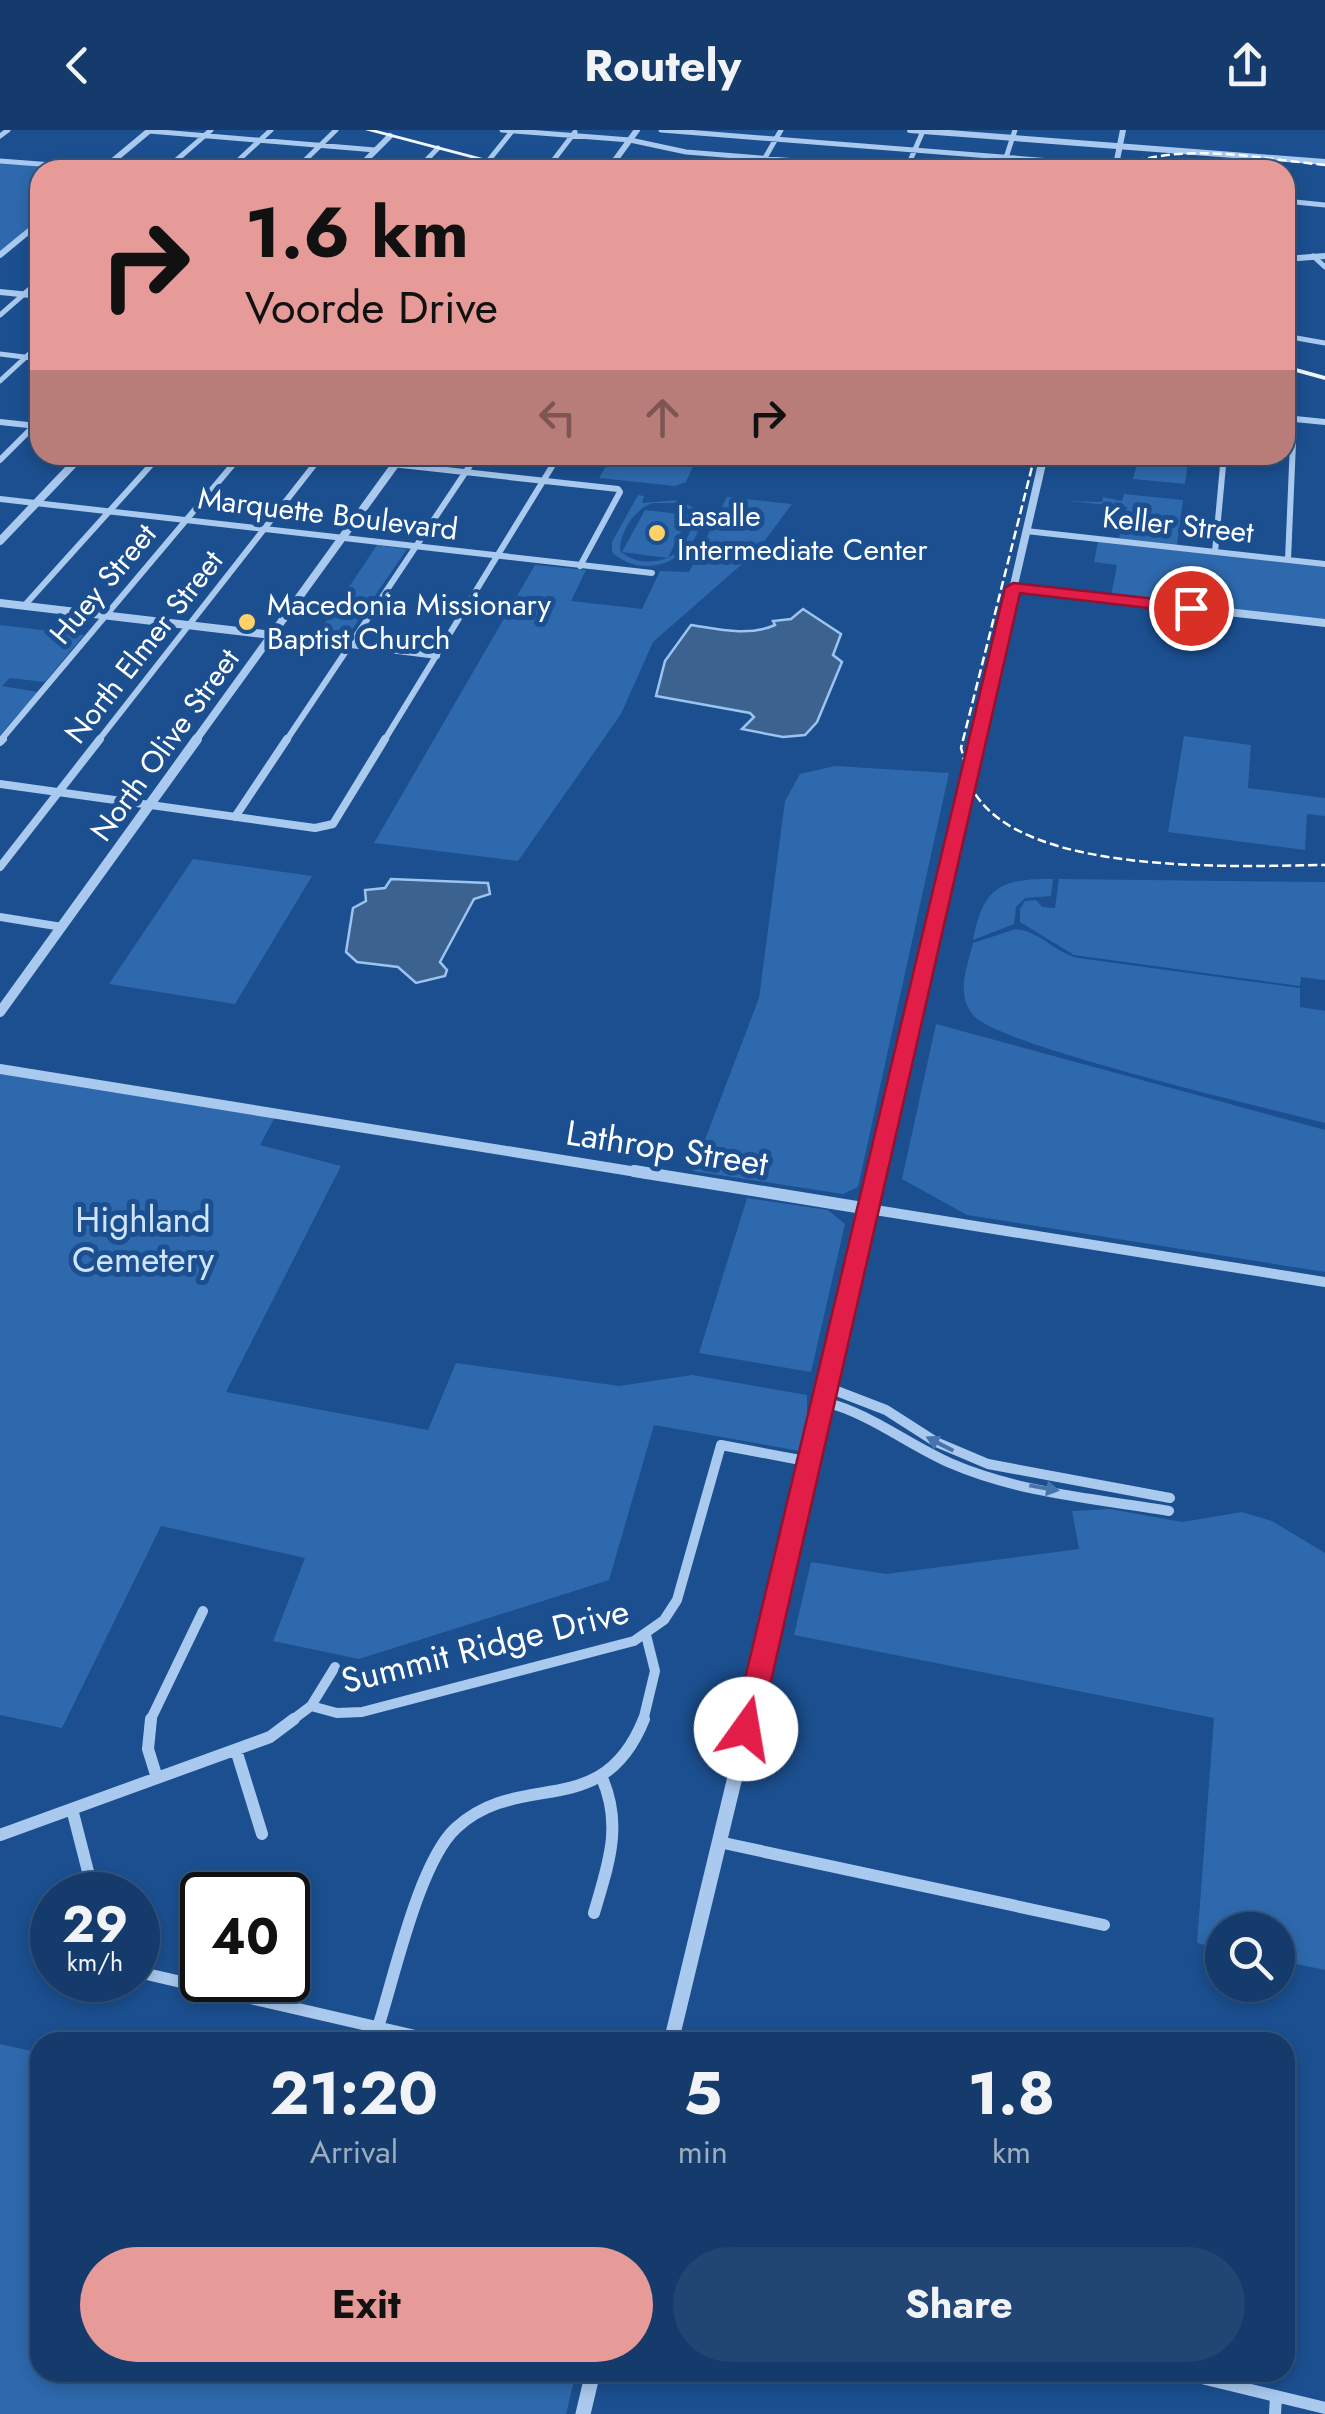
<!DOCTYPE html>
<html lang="en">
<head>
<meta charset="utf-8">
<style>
  :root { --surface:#143b6b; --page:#214673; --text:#f1f3f6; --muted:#9dadc1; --line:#33557e; --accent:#e69b98 }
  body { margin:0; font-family:Jost,sans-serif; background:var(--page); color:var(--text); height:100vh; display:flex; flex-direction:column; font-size:38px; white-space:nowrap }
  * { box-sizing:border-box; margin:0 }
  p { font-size:32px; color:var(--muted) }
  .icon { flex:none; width:55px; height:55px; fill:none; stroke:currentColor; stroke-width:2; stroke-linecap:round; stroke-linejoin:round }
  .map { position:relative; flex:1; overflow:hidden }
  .details { position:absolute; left:30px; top:1902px; width:1265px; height:350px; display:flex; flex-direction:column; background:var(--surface); border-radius:30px; box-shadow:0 5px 15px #0003,0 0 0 2px var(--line) }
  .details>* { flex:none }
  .banner { position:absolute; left:30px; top:30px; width:1265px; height:305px; border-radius:30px; box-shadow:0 5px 15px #0003,0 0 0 2px var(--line); background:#e69b98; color:#111; overflow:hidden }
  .buttons { position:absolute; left:1205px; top:1782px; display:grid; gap:20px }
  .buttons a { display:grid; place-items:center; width:90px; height:90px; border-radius:50%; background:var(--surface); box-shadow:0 5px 15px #0003,0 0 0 2px var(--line); font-size:50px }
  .speed { position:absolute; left:30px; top:1742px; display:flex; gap:20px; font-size:50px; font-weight:700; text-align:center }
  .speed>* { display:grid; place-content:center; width:130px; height:130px; border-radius:50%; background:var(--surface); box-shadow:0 5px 15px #0003,0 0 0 2px var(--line); line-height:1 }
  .speed small { font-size:25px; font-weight:400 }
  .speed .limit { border:5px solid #111; border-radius:15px; background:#fff; color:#111 }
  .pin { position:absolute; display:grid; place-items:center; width:85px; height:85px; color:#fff; margin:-42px; border:5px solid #fff; border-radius:50%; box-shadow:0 2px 10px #0007 }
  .me { position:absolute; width:110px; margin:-55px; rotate:13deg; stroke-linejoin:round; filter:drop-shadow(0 0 8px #0008) }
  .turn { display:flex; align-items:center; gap:35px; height:210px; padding:0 50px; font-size:45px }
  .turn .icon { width:130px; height:130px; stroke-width:2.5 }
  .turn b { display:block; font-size:70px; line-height:85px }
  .lanes { display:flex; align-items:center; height:95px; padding:0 50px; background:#0003; justify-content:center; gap:50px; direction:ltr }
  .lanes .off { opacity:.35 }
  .eta { display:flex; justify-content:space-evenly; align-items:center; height:170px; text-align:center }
  .eta b { font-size:60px; font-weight:700; line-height:70px }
  .button { display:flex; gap:20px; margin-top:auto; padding:20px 50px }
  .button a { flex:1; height:115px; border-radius:60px; background:var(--accent); color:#111; font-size:40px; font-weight:700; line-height:115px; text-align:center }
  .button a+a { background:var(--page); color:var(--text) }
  header { display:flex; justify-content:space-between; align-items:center; height:130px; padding:0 50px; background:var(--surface); font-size:45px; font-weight:700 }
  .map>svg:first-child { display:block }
  .green { fill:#2e69ad; fill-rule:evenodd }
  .water { fill:#3c6290; stroke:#9cc4f0; stroke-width:2.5 }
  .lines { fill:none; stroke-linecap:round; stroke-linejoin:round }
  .minor-far4 { stroke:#a9c9ee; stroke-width:5 }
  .minor-far3 { stroke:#a9c9ee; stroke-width:6 }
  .minor-far2 { stroke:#a9c9ee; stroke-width:8 }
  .minor-far1 { stroke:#a9c9ee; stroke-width:10 }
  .minor { stroke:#a9c9ee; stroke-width:12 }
  .tertiary-far4 { stroke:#a9c9ee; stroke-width:6 }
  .tertiary-far3 { stroke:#a9c9ee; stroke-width:8 }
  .tertiary-far2 { stroke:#a9c9ee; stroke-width:10 }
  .tertiary-far1 { stroke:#a9c9ee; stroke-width:12 }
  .tertiary { stroke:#a9c9ee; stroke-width:15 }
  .primary { fill:#f0f6ff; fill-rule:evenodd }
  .rail { stroke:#fff; stroke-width:2.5; stroke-dasharray:9 4; stroke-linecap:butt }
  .oneway { fill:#4674ac }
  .route { fill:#e11d48; stroke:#92132f; stroke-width:2.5 }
  .poi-dot { fill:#ffd166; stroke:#1b4f8f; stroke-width:4 }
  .labels { text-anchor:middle; stroke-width:10; stroke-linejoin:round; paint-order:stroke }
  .far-street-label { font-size:30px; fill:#fff; stroke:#1b4f8f }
  .far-poi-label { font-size:30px; fill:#fff; stroke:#1b4f8f; text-anchor:start }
  .street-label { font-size:35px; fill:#fff; stroke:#1b4f8f }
  .park-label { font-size:35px; fill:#cfe3fa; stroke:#1b4f8f }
</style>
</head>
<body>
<header><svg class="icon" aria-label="back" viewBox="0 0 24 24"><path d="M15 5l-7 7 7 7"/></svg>Routely<svg class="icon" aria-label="share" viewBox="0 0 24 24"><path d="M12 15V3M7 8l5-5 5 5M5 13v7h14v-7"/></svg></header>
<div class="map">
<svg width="1325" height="2284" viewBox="0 0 1325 2284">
  <rect width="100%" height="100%" fill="#1b4f8f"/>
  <path class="green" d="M0 32 98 40H40V88L0 121Z
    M613 325H698L686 352 675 356 599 348Z
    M1189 325 1185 354 1133 349 1138 330 1123 326Z
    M1124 364 1183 370 1177 415 1119 408 1127 377 1068 371 1102 372 1103 367 1122 371Z
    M638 365 644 366 642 373 679 370 701 382C703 427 645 454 612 422V412ZM653 373H676L693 381C697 396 682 421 668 428L689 385 645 380 622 422 668 428C651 434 633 433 620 421 620 402 634 379 653 373Z
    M727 367 792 374 757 421 653 512 621 584 518 731 374 713 535 435 586 440 571 471 642 479 660 441 689 442Z
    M1098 411 1325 436V490L1111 466 1117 435 1094 432Z
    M377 415 407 419 344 511 315 508Z
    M0 495 84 505 45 552 10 548 2 556 38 562 0 605Z
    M1184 606 1251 615 1248 658 1325 668V686L1307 684 1305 720 1168 702Z
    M835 636 949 643 858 1057 843 1064 693 1041 759 868 785 671 800 644Z
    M193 729 312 746 235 874 109 854Z
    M1053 749 1051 766 1025 768 1016 777 1014 794 973 810C983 758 1000 748 1053 749Z
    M1059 749 1325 752V850L1301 847 1300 856 1074 825 1020 792V779L1025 771 1036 770 1042 777 1055 778Z
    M1016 799C1041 802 1054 822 1078 828L1300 858V877L1325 881V993C1268 978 1001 916 974 886 955 865 967 838 973 813Z
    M936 894 1325 1000V1142L967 1085 902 1049Z
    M0 942 275 987 260 1015 341 1036 226 1262 428 1300 456 1233 619 1256 692 1245 807 1265V1293L800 1321 654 1295 609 1450 359 1529 273 1511 305 1428 161 1396 62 1598 0 1585Z
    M747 1068 828 1080 845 1094 811 1242 699 1223Z
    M1110 1379 1182 1392 1242 1382 1272 1391 1325 1423V1840L1278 1830V1800H1222V1819L1197 1813 1214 1588 794 1505 811 1432 886 1444 1079 1419 1072 1381Z
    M0 1914 40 1923V2242L576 2243 566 2284H0Z"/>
  <path class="water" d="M803 479 841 504 833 525 842 532 817 592 805 605 783 607 742 599 754 587 750 583 656 566 665 531 691 495C717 499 749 507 775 495L773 491 791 489Z
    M391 749 488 753 490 764 474 769 440 832 447 840 445 846 416 853 398 837 357 832 346 822 353 778 366 771 365 760 385 758Z"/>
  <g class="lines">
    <path class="minor-far4" d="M502 0 630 10 686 22 908 40
      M661 0 1115 36
      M149 1 375 20
      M0 6 8 0
      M0 31 119 40
      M609 38 633 40
      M165 40 211 0
      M228 40 271 0
      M295 40 336 0
      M417 40 438 18
      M481 40 513 0
      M546 40 575 2
      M758 40 781 0
      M906 40 923 1
      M1002 40 1015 0
      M1285 71 1325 75
      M1313 126 1325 137
      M1285 174V194
      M0 185 40 150
      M1285 206 1325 213
      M0 224 40 229
      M0 251 40 214"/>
    <path class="minor-far3" d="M1285 288 1325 292
      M0 292 37 296
      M310 325 618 359 620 362 580 436
      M0 330 40 290
      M0 369 652 443
      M1026 401 1325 434
      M1215 422 1224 325
      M1288 430 1294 289
      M24 476 160 325
      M272 505 437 526
      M0 611 241 325
      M98 611 322 325
      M286 611 477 325
      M384 611 559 325"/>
    <path class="minor-far2" d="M0 612 3 609
      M0 654 315 698 333 694 385 609
      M235 687 287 609
      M0 737 100 609
      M0 787 62 797"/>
    <path class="minor-far1" d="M869 1079 1325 1152
      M829 1258 886 1280 936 1312 988 1334 1170 1368
      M825 1272C871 1284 907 1314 950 1333 1019 1363 1096 1369 1169 1381
      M311 1576 337 1583 362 1582 634 1511 664 1490 677 1470 721 1315 811 1332
      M150 1591 203 1481
      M291 1591 311 1576 335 1537
      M643 1591 655 1541 646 1505"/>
    <path class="minor" d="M151 1589 148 1619 157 1648
      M236 1620 262 1704
      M72 1679 94 1765
      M0 1705 270 1607 294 1589
      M719 1712 1104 1795
      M594 1783C608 1735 623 1696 602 1648
      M138 1842 441 1912
      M378 1897C394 1848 419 1732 456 1698 521 1638 602 1694 644 1589
      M1177 2242 1325 2278
      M1275 2284 1276 2266"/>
    <path class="tertiary-far4" d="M910 0 1325 32
      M102 40 150 0
      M356 40 390 6
      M608 40 637 0
      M1115 40 1123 0
      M0 125 40 92
      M1285 129 1325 126
      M0 162 40 166"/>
    <path class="tertiary-far3" d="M0 411 82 325
      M1013 458 1325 493
      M0 473 272 505
      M195 611 402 325
      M978 611 1044 325"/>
    <path class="tertiary-far2" d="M0 882 197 609
      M0 939 649 1044
      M878 1044 979 609"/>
    <path class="tertiary-far1" d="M634 1041 869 1079
      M748 1591 879 1041"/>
    <path class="tertiary" d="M671 1912 749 1589
      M583 2284 593 2242"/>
    <path class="primary" d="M365 0H376L528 40H517Z
      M1285 235 1325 246V250L1285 239Z"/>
    <path class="rail" d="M1111 40C1179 10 1254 28 1325 35
      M1035 325 961 618C965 631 967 651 974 662 1025 747 1238 736 1325 735"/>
  </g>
  <defs><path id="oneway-solid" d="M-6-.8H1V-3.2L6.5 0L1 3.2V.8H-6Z" transform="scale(2.5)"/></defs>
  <g class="oneway">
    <use href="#oneway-solid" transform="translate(940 1314) rotate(-153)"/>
    <use href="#oneway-solid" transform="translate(1044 1358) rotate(10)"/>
  </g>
  <path class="route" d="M1013 453 1191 473 1199 478 1191 483 1020 463 760 1599 756 1608 746 1611 737 1608 733 1599 1005 458Z"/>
  <g class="poi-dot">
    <circle cx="657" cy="403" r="10"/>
    <circle cx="247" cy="492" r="10"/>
  </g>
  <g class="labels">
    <g class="far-street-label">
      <text transform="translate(328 384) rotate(7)" y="10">Marquette Boulevard</text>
      <text transform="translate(1178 395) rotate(6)" y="10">Keller Street</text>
      <text transform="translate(103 454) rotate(-50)" y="10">Huey Street</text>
      <text transform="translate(144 517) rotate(-52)" y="10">North Elmer Street</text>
      <text transform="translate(165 615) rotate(-54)" y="10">North Olive Street</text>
    </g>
    <g class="far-poi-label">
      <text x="677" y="396">Lasalle<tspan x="677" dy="34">Intermediate Center</tspan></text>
      <text x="267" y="485">Macedonia Missionary<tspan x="267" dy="34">Baptist Church</tspan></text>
    </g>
    <g class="street-label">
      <text transform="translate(667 1018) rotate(9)" y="12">Lathrop Street</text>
      <text transform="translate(485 1516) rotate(-14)" y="12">Summit Ridge Drive</text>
    </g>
    <g class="park-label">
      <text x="143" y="1102">Highland<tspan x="143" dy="40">Cemetery</tspan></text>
    </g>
  </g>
</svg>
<div class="buttons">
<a><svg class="icon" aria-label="search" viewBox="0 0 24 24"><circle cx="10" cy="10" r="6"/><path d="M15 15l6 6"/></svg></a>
</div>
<div class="speed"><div>29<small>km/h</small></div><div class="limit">40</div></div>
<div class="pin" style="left:1191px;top:478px;background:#d93025"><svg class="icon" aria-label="arrive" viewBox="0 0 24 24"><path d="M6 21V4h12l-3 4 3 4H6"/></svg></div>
<svg class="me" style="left:746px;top:1599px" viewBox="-20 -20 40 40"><circle r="19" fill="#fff"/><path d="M0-13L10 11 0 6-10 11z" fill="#e11d48"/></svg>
<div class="banner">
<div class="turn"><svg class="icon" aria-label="right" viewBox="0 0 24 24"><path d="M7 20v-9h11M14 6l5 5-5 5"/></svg><div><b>1.6 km</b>Voorde Drive</div></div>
<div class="lanes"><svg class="icon off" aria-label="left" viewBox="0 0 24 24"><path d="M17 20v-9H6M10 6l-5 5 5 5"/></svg><svg class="icon off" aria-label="ahead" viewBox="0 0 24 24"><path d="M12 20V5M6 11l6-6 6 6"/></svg><svg class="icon" aria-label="right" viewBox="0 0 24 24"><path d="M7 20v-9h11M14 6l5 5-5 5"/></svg></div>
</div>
<section class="details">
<div class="eta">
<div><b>21:20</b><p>Arrival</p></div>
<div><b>5</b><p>min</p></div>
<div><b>1.8</b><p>km</p></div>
</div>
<div class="button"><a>Exit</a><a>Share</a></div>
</section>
</div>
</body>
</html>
